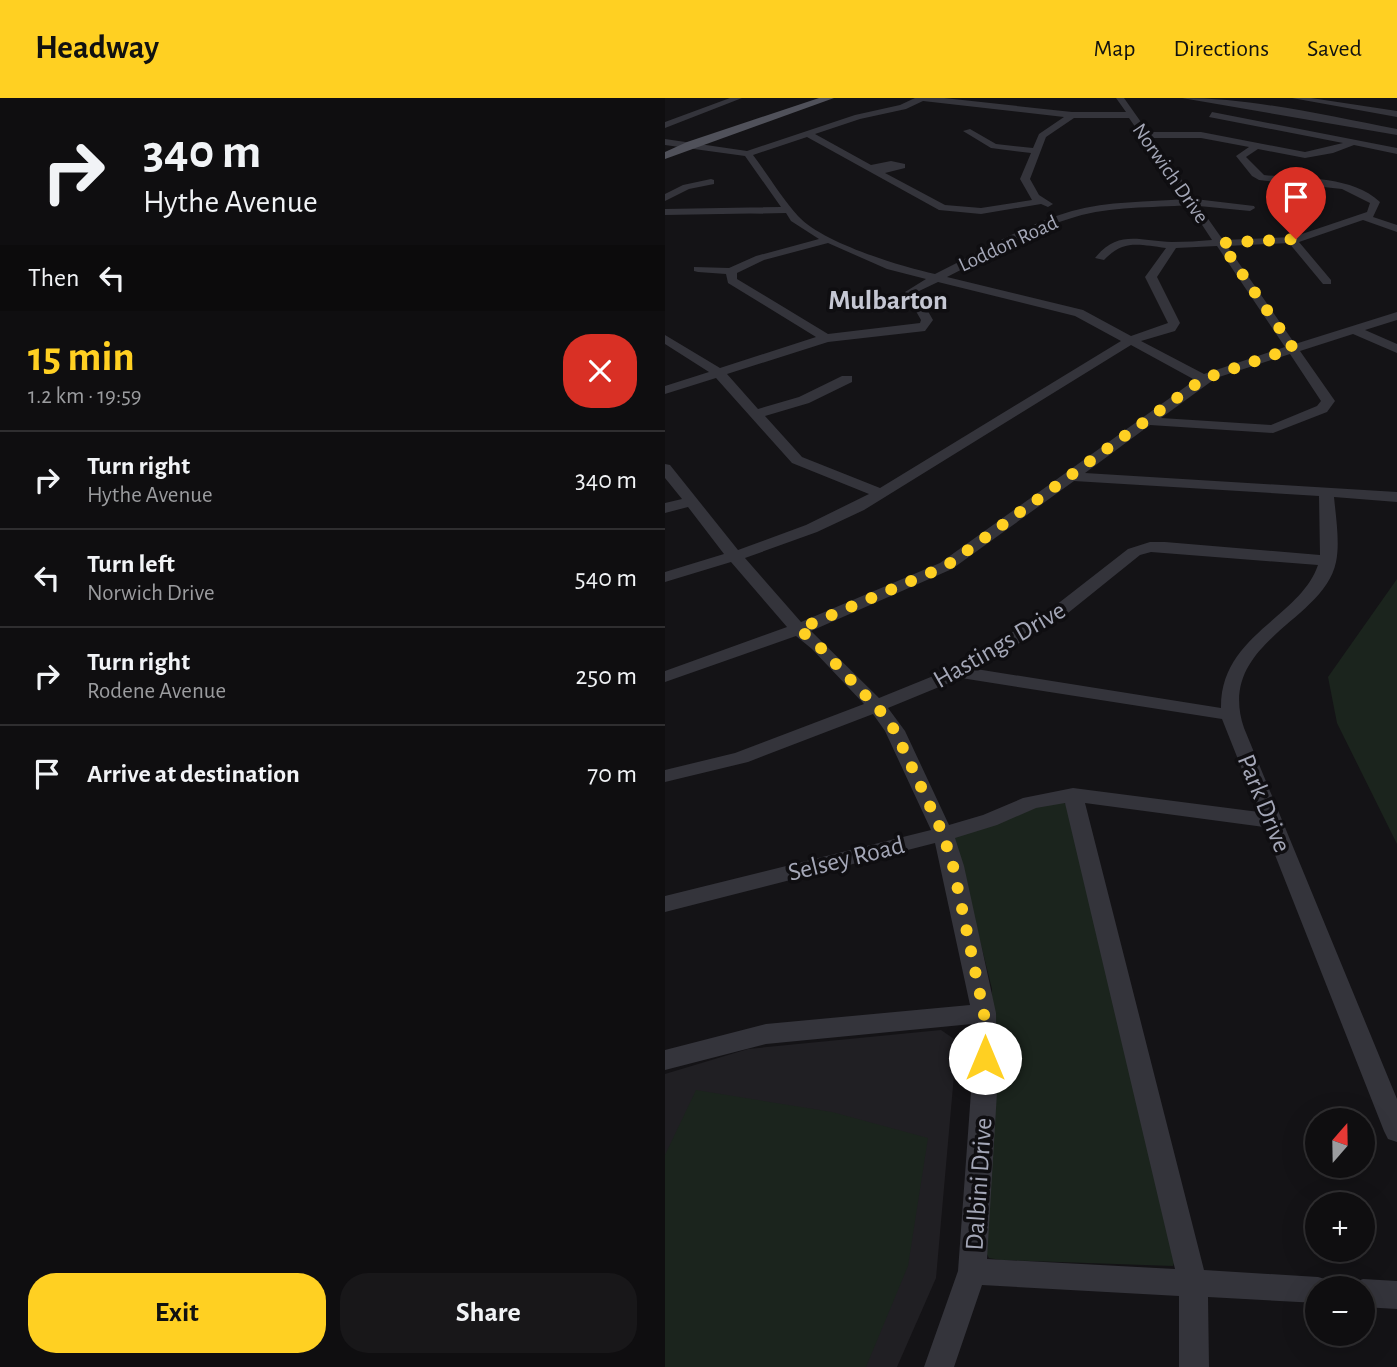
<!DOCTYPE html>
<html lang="en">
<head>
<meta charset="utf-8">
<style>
  :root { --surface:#0f0e10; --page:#181719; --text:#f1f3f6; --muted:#9b9c9f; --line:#2f2e30; --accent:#ffd022 }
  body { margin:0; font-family:"Alegreya Sans",sans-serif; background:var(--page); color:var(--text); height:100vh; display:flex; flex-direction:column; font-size:26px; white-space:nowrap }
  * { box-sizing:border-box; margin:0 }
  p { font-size:23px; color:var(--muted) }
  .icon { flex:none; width:38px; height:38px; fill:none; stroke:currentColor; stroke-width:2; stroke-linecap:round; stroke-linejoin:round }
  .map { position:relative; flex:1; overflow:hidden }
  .panel { display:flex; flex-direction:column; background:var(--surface); width:665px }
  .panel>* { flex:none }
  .top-card { background:#0f0e10; color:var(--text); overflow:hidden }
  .needle { width:46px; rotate:20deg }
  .tools { position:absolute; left:640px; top:1010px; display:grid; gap:14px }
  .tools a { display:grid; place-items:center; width:70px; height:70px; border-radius:50%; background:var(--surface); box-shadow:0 7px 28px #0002,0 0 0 2px var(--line); font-size:35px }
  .pin { position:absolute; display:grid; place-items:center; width:60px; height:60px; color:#fff; margin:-72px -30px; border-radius:50% 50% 50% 0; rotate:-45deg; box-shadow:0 0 7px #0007 }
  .pin .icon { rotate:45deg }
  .me { position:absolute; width:77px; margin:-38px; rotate:0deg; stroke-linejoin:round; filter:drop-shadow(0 0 5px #0008) }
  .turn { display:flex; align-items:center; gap:24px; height:147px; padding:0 28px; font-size:32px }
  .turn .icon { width:91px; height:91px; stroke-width:2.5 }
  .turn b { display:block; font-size:49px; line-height:60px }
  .then { display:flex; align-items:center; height:66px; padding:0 28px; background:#0003; gap:14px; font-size:26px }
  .round { display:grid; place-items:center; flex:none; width:74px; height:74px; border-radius:28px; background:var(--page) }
  .head { display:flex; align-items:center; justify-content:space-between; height:119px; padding:0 28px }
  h1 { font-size:42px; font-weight:700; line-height:52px; color:var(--accent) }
  .cta { display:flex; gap:14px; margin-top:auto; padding:14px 28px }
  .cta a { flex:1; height:80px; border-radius:28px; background:var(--accent); color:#111; font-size:28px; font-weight:700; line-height:80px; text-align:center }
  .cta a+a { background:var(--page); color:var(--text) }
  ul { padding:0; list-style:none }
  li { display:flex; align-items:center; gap:21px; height:98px; padding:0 28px; border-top:2px solid var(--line) }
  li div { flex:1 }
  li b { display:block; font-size:26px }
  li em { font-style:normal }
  header { display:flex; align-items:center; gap:42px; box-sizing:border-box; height:98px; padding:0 35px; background:var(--accent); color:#111 }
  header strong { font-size:33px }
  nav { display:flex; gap:38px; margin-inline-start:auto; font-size:24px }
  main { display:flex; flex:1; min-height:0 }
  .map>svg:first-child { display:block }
  .built { fill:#201f23 }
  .green { fill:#1b241d }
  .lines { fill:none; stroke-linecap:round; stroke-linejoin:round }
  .minor { fill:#34343b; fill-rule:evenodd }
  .major { fill:#50515a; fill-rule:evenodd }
  .route { stroke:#ffd022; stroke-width:12; stroke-dasharray:0 21.6 }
  .labels { text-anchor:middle; stroke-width:7; stroke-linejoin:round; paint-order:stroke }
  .far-street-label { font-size:21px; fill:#a4a7b7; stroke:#0f0e11 }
  .street-label { font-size:26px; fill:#a4a7b7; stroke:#0f0e11 }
  .far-district-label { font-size:28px; font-weight:bold; fill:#c5c7d3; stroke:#0f0e11 }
</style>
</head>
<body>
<header>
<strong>Headway</strong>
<nav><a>Map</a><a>Directions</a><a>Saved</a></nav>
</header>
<main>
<section class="panel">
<div class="top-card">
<div class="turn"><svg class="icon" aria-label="right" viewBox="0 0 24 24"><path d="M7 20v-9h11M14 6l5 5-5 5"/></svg><div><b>340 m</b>Hythe Avenue</div></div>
<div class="then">Then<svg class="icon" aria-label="left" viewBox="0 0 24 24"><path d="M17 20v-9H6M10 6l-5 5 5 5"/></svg></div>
</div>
<div class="head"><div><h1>15 min</h1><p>1.2 km · 19:59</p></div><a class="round" style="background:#d93025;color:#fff"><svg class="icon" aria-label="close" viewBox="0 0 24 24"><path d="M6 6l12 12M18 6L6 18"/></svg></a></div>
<ul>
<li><svg class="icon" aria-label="right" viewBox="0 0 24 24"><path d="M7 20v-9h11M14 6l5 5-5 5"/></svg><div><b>Turn right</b><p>Hythe Avenue</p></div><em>340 m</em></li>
<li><svg class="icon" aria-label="left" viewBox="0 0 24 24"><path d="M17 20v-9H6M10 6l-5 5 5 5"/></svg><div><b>Turn left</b><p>Norwich Drive</p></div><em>540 m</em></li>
<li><svg class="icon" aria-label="right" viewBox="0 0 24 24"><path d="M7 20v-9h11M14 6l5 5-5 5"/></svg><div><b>Turn right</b><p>Rodene Avenue</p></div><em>250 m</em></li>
<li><svg class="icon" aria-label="arrive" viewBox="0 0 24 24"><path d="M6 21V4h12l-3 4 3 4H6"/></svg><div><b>Arrive at destination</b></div><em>70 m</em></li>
</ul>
<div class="cta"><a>Exit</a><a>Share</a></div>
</section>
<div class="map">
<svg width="732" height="1269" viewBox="0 0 732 1269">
  <rect width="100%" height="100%" fill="#141316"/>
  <path class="built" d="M276 932 292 943 271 1180 232 1269H0V976L83 951Z"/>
  <path class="green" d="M732 481V746L672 625 663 579Z
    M397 703 403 708 512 1157 508 1168 336 1162 324 1160 318 1149 322 1106 327 891 289 738 363 707Z
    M31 992 167 1014 263 1040 243 1168 201 1269H0V1057Z"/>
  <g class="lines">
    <path class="minor" d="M65 0H77L0 30V24Z
      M250 0H279L407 14H461L451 0H459L483 34H536L640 54 678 45 544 19 547 14 732 50V56L689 47 668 55 640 60 593 51 581 59 599 77C636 81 686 77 715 104L708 119 732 127V134L698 122 634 144 666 182V186H658L624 145 562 148 630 246 732 214V222L700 232 732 246V255L688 236 635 253 670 303 662 314 608 335 485 327 420 375 732 394V404L669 399C671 420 675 445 671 464 659 524 550 544 579 630L732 1001V1044L723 1041 719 1033 599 729 420 705 539 1172 653 1179 663 1182 667 1190H653V1205L543 1199 544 1269H514V1198L317 1187 289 1269H259L293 1173 306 994 307 926 101 946 0 972V952L101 926 305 907 270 745 0 814V798L266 732 220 633 208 616 83 664 0 684V672L70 655 199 606 147 551 131 538 0 584V573L122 529 66 464 0 484V474L59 456 23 409 0 415V405L17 401 0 380V366L5 367 73 452 141 427 204 396 127 365 51 280 0 296V288L44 274 0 246V237L55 270 151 239 63 185 61 176 33 174 29 173V169L64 170 91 158 154 141 126 123 121 115 0 117V111L116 109 80 58 0 47V41L82 53 190 17 235 7ZM258 3 399 19 374 36 368 50 331 46 305 31 298 33 326 50 366 55 355 81 367 102 316 110 280 107 220 75 240 70V66L226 63 206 67 150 36 195 21 241 11ZM409 20H464L520 101C483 104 443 103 407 113 359 127 314 154 270 176 234 168 158 145 133 118 117 100 103 77 88 57L142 39 274 112 316 116 376 106 383 109 388 106 374 97 365 81 381 39ZM487 40H536L584 49 571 58 587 78 594 82 677 91 705 105 702 114 628 139 558 142 534 108 585 113 590 110 589 108 530 101ZM524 107 547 142C534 143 521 144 507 144 475 143 453 131 430 160L439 162C459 141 474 147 501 150L480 179 503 225 466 238 418 212 282 179C323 158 365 132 410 119 446 108 486 110 524 107ZM163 145 222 171 261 181 240 194 256 222 255 225 163 236 72 181V175L99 162ZM552 148 620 249 539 276 476 243 510 233 515 225 492 179 511 150ZM273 184 410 218 456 243 215 390 137 359 100 318 144 305 187 284V278H177L134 299 93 311 62 276 163 244 260 233 268 222 252 194ZM466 247 530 282 275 465 136 524 80 460 152 434 199 412ZM625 256 656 303 652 308 606 327 496 320 551 280ZM409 383 654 398 655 457 500 444H485L463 451 386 511 288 570 214 600 146 533 287 471ZM486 454 653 467C635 520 555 537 556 610L311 571 398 519 475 457ZM296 580 557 621 594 714 408 690 358 700 318 717 284 727 240 633 223 610ZM400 705 510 1171 322 1161 332 994 331 915 299 768 290 740 332 727 371 710Z
      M517 0C589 0 662 18 732 31V37Z
      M627 0H646L732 13V19Z
      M46 81 49 82V86L24 91 0 103V96L18 87Z
      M698 1181 732 1183V1211L698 1209V1190H686L688 1185Z"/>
    <path class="major" d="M154 0H169L0 61V54L22 44Z"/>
  </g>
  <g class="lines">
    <path class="route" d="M320 960 319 915 288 768 278 736 230 633 219 617 153 547 134 531 281 468 538 281 628 250 556 145 631 141"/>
  </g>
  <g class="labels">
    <g class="far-street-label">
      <text transform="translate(506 75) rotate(55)" y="7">Norwich Drive</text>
      <text transform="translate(343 145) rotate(-25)" y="7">Loddon Road</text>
    </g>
    <g class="street-label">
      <text transform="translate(334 546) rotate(-30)" y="9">Hastings Drive</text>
      <text transform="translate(600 705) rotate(68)" y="9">Park Drive</text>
      <text transform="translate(181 760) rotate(-14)" y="9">Selsey Road</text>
      <text transform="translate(313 1086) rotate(-86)" y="9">Dalbini Drive</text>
    </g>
    <g class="far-district-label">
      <text x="223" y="211">Mulbarton</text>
    </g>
  </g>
</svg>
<div class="tools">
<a><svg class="needle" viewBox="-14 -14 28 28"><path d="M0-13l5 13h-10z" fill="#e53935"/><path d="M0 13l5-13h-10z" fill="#9b9c9f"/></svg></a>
<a>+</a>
<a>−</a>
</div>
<div class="pin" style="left:631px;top:141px;background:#d93025"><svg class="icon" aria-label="arrive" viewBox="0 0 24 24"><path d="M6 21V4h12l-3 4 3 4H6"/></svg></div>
<svg class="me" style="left:320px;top:960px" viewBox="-20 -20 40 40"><circle r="19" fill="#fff"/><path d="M0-13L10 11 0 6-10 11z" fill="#ffd022"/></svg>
</div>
</main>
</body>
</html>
